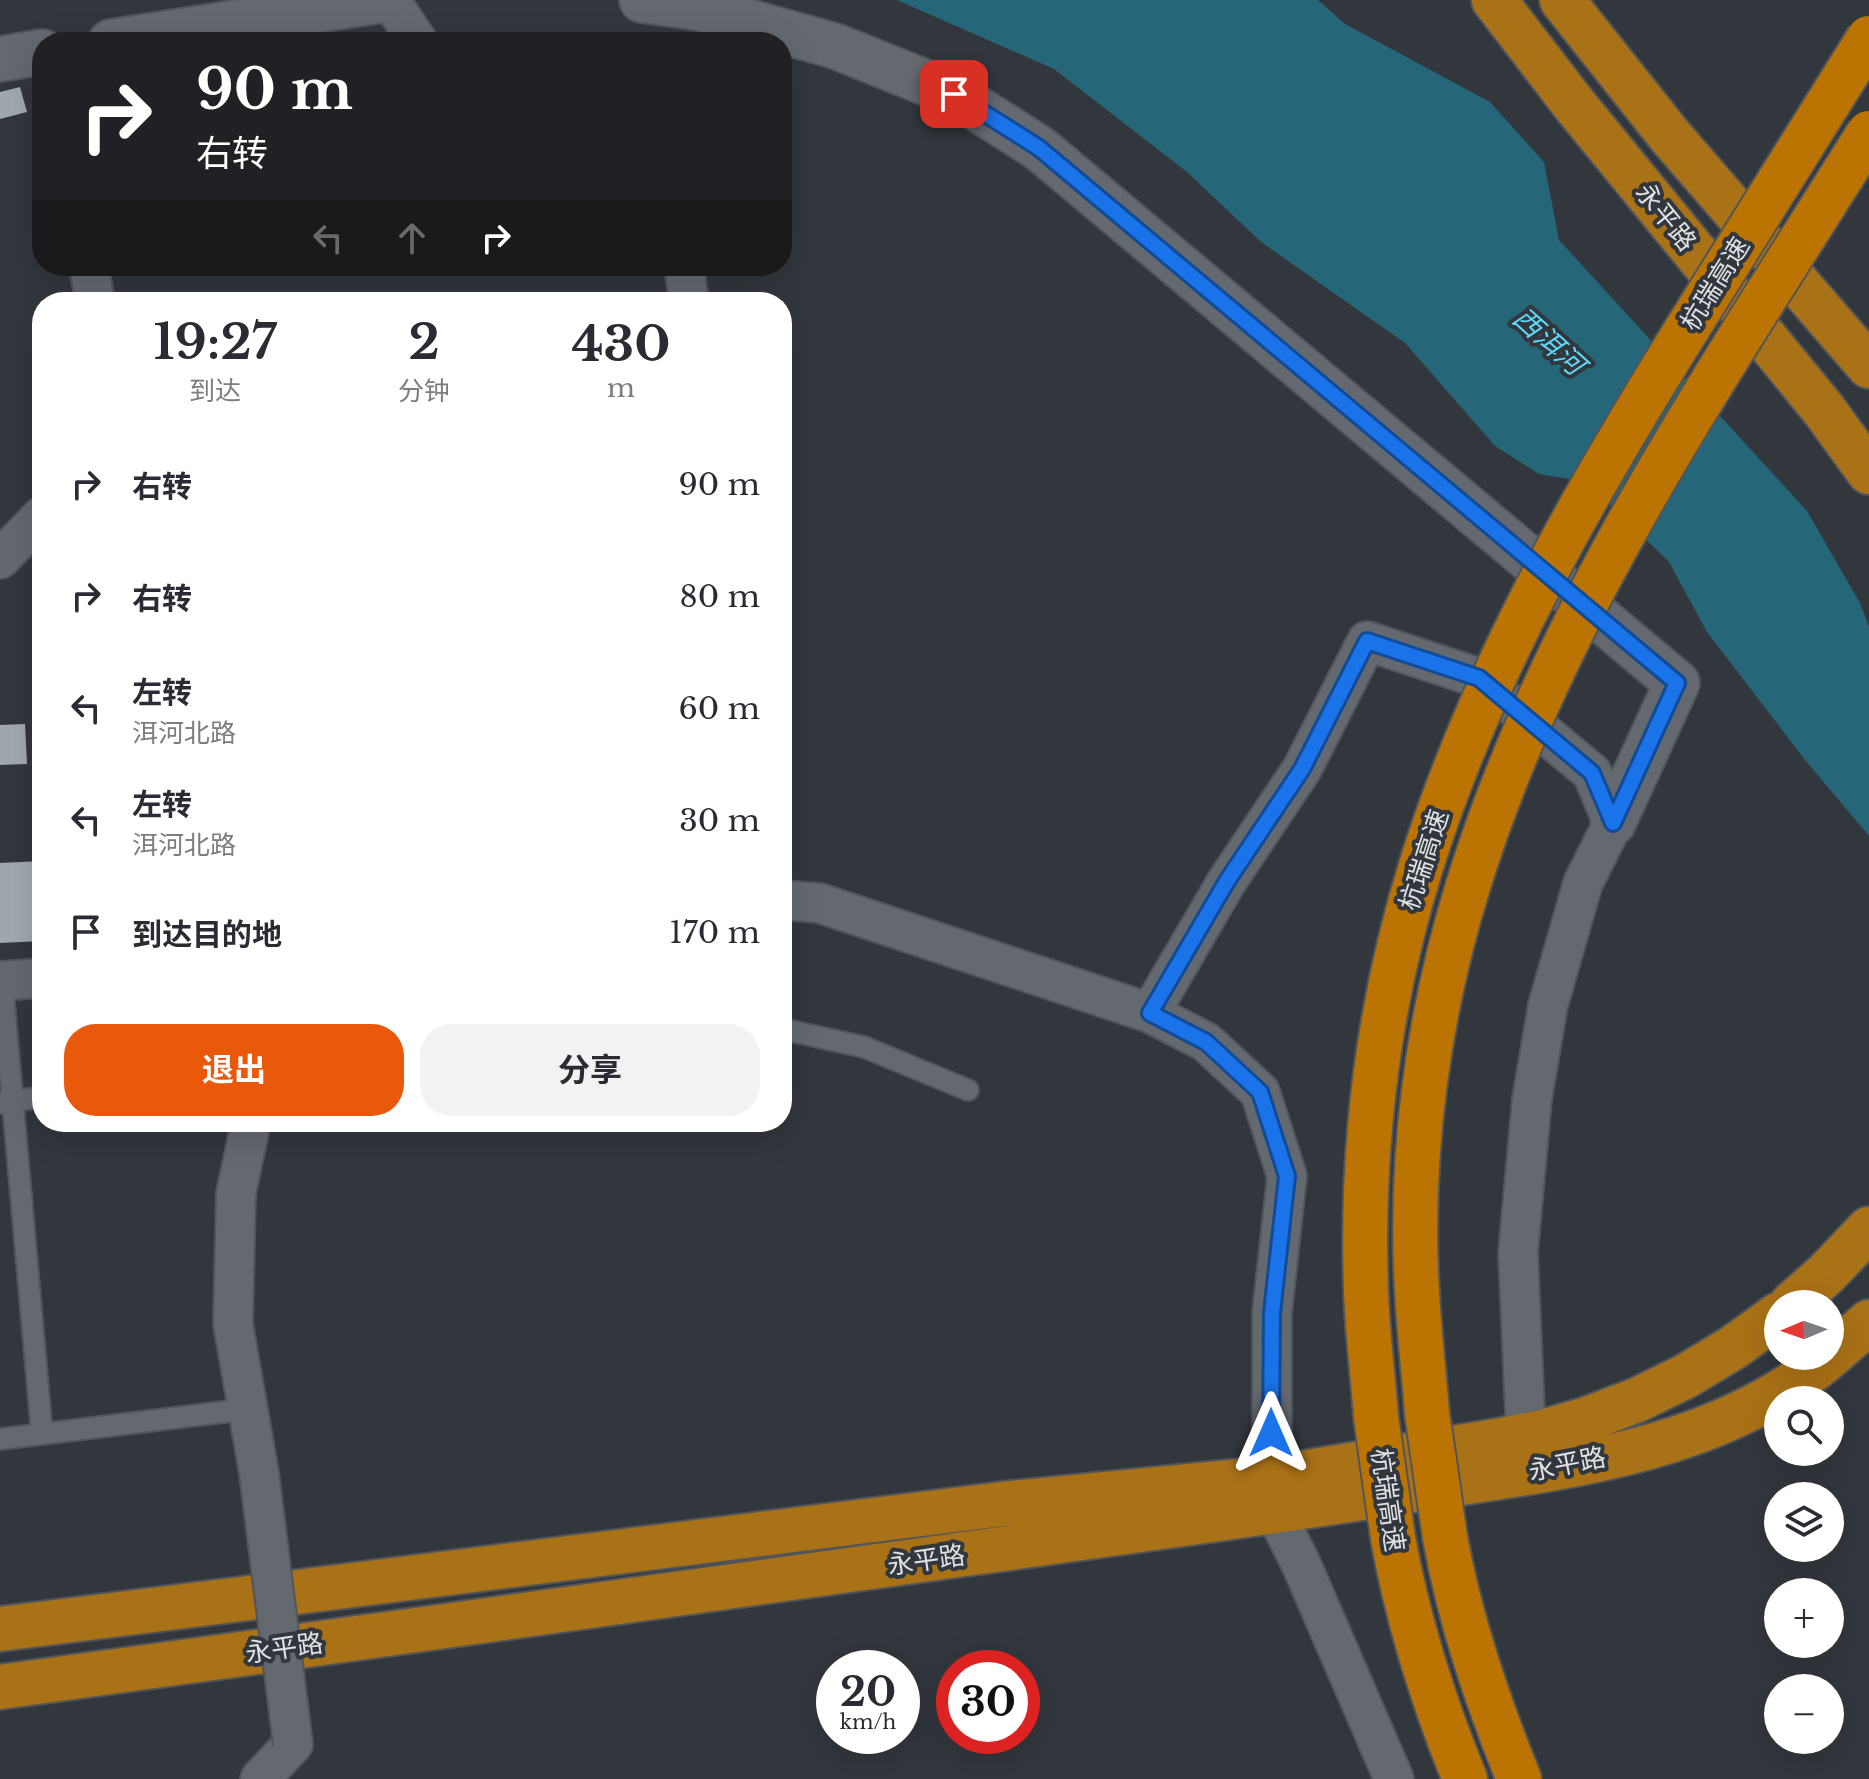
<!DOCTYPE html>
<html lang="zh">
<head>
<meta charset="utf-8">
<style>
  :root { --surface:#fff; --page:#f2f2f3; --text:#2b2b33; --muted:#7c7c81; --accent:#ea580c }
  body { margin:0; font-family:"Libre Baskerville","Noto Sans SC",serif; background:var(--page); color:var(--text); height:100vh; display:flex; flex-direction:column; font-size:30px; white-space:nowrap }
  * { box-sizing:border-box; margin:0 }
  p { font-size:26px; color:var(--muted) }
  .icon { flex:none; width:44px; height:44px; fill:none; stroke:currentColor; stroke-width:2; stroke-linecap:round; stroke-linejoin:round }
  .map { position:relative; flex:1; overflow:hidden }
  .side { position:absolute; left:32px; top:292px; width:760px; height:840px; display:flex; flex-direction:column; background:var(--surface); border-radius:32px; box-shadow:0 8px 32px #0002 }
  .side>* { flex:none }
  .top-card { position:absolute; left:32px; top:32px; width:760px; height:244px; border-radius:32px; box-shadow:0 8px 32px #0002; background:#202124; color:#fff; overflow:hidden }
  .needle { width:52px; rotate:268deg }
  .fabs { position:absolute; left:1764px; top:1290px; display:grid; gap:16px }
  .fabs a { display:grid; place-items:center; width:80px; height:80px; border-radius:50%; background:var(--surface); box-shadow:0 8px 32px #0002; font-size:40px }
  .speed { position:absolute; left:816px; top:1650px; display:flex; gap:16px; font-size:40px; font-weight:700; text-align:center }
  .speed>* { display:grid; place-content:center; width:104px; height:104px; border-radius:50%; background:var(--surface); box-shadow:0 8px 32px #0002; line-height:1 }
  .speed small { font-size:20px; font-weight:400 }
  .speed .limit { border:12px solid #d22; background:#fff; color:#111 }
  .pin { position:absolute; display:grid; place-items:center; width:68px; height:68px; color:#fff; margin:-34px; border-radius:16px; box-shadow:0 4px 12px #0006 }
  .me { position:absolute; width:88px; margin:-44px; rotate:0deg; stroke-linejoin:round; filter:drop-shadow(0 0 6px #0008) }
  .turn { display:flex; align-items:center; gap:28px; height:168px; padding:0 32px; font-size:36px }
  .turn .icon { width:104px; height:104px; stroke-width:2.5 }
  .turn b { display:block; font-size:56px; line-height:68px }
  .lanes { display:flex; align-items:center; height:76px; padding:0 32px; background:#0003; justify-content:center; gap:40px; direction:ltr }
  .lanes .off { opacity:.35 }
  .eta { display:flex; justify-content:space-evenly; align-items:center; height:136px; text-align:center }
  .eta b { font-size:48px; font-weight:700; line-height:56px }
  .action { display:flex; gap:16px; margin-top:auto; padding:16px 32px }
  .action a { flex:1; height:92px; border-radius:32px; background:var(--accent); color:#fff; font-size:32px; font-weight:700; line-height:92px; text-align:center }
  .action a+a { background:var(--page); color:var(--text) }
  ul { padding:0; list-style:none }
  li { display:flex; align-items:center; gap:24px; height:112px; padding:0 32px }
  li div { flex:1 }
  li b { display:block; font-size:30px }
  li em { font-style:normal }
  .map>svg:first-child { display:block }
  .water { fill:#256779 }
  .building { fill:#a1a7af }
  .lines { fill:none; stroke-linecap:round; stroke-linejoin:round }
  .service-casing { stroke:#51555a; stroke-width:24 }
  .minor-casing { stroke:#51555a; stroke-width:42 }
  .tertiary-casing { stroke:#51555a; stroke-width:48 }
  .trunk-casing { stroke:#51555a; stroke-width:48 }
  .motorway-casing { stroke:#51555a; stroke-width:48 }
  .service { stroke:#646970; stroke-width:20 }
  .minor { stroke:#646970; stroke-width:38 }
  .tertiary { stroke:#646970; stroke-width:44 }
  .trunk { stroke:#aa7217; stroke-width:44 }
  .motorway { stroke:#bb7401; stroke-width:44 }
  .minor-bridge-casing { stroke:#51555a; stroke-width:42; stroke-linecap:butt }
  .motorway-bridge-casing { stroke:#51555a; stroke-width:48; stroke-linecap:butt }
  .minor-bridge { stroke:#646970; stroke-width:38 }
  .motorway-bridge { stroke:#bb7401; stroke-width:44 }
  .route-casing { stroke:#114b97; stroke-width:20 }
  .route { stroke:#1a73e8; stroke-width:14 }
  .labels { text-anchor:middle; stroke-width:8; stroke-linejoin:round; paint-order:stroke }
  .street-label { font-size:26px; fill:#dee1e5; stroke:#32373d }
  .water-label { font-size:28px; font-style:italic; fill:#5cd8fb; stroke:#32373d }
</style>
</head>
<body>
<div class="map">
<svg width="1869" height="1779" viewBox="0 0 1869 1779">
  <rect width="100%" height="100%" fill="#32373d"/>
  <path class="water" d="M897 0H1318L1345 24 1490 102 1544 162 1559 240 1807 511 1860 603 1869 627V836L1805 760 1707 632 1669 562 1587 482 1539 474 1495 446 1405 343 1261 242 1187 172 1054 69Z"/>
  <path class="building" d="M20 87 27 112 0 119V92Z
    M25 724 27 764 0 765V725Z
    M42 799V849H37L35 800Z
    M42 861V941L0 943V863Z"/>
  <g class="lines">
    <g class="service-casing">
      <path id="service" d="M2 980 42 1434
        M782 1029 864 1047 968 1090
        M0 1103 42 1097
        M0 1439 248 1409"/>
    </g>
    <g class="minor-casing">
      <path id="minor" d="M390 0 418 42
        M89 266 95 302
        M684 266 689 302
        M0 559 42 516
        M782 900 819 903 1150 1013 1206 1042 1260 1092 1287 1176 1272 1313V1478L1275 1512 1301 1564 1394 1779
        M0 981 42 978
        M1150 1013 1227 881 1302 769 1367 641 1479 678 1592 773 1613 823 1583 883 1548 1005 1532 1099 1518 1253 1526 1435
        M251 1122 236 1193 233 1324 259 1473
        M260 1779 293 1744"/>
    </g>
    <g class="tertiary-casing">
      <path id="tertiary" d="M642 0 699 8 835 46 954 94 1039 148 1677 683 1613 823
        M111 42 382 0
        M0 59 42 52"/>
    </g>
    <g class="trunk-casing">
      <path id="trunk" d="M1494 0 1573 103 1824 410 1869 472
        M1562 0 1670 136 1869 366
        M1792 1304 1826 1274 1869 1229
        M1830 1356 1869 1322
        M0 1629 1002 1504 1272 1478 1496 1441 1539 1433 1587 1419 1637 1400 1686 1376 1734 1347 1778 1315
        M0 1687C317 1644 633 1600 950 1556 1096 1536 1242 1517 1387 1494 1536 1470 1710 1459 1830 1356"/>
    </g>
    <g class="motorway-casing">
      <path id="motorway" d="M1427 1413C1424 1372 1419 1331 1417 1291 1409 1156 1428 1015 1468 886
        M1376 1417C1373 1374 1367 1332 1366 1289 1361 1145 1379 1000 1422 863
        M1445 1537C1460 1621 1487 1700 1519 1779
        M1393 1538C1408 1621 1433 1701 1465 1779"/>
    </g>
    <use href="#service" class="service"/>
    <use href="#minor" class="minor"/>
    <use href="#tertiary" class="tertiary"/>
    <use href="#trunk" class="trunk"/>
    <use href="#motorway" class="motorway"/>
    <g class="minor-bridge-casing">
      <path id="minor-bridge" d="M259 1473 293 1744"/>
    </g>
    <g class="motorway-bridge-casing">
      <path id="motorway-bridge" d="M1422 863C1485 663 1591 482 1702 305 1757 216 1813 127 1869 38
        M1468 886C1552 613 1719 373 1869 133
        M1427 1413 1445 1537
        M1376 1417 1393 1538"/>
    </g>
    <use href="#minor-bridge" class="minor-bridge"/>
    <use href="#motorway-bridge" class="motorway-bridge"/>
  </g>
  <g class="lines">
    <g class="route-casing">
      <path id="route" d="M954 94 1039 148 1677 683 1613 823 1592 773 1479 678 1367 641 1302 769 1227 881 1150 1013 1206 1042 1260 1092 1287 1176 1272 1313 1271 1433"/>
    </g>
    <use href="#route" class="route"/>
  </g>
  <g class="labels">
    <g class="street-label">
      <text transform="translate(1666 217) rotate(51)" y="9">永平路</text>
      <text transform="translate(1715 284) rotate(-58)" y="9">杭瑞高速</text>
      <text transform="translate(1424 860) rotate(-72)" y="9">杭瑞高速</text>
      <text transform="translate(1567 1464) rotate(-11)" y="9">永平路</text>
      <text transform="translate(1388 1500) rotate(82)" y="9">杭瑞高速</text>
      <text transform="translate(926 1560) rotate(-8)" y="9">永平路</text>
      <text transform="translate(284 1648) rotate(-8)" y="9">永平路</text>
    </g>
    <g class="water-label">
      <text transform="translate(1549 341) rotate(42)" y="10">西洱河</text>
    </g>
  </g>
</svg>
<div class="fabs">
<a><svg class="needle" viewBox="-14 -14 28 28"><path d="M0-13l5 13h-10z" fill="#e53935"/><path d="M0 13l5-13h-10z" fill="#7c7c81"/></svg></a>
<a><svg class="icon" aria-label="search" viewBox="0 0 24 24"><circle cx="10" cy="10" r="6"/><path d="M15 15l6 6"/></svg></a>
<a><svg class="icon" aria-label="layers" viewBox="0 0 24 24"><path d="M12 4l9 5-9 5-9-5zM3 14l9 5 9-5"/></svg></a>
<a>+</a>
<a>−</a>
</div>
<div class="speed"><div>20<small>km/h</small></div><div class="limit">30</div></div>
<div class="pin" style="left:954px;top:94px;background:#d93025"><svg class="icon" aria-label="arrive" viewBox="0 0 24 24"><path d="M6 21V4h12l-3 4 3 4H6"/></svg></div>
<svg class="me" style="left:1271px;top:1433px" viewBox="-20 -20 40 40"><path d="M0-17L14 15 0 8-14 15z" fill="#1a73e8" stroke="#fff" stroke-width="4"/></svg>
<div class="top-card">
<div class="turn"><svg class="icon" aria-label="right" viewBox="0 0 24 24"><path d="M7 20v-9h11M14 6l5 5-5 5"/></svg><div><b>90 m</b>右转</div></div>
<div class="lanes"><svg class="icon off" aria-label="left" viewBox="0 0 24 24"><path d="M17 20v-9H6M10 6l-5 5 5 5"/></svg><svg class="icon off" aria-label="ahead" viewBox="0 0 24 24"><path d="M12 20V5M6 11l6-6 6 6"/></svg><svg class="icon" aria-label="right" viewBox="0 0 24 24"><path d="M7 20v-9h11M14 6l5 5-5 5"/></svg></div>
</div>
<section class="side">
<div class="eta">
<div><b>19:27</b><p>到达</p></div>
<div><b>2</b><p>分钟</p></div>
<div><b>430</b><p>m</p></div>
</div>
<ul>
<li><svg class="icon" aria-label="right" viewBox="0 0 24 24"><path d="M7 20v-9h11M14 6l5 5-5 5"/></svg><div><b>右转</b></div><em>90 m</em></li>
<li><svg class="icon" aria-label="right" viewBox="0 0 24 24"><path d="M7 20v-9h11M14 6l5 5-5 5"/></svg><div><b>右转</b></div><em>80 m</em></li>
<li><svg class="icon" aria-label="left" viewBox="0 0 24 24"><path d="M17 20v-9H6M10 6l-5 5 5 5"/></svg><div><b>左转</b><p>洱河北路</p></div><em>60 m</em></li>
<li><svg class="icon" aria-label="left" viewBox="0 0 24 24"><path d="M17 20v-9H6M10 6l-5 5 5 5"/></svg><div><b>左转</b><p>洱河北路</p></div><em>30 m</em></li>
<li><svg class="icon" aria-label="arrive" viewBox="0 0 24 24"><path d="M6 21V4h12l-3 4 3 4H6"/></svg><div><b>到达目的地</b></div><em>170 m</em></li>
</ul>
<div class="action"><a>退出</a><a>分享</a></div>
</section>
</div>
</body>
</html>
